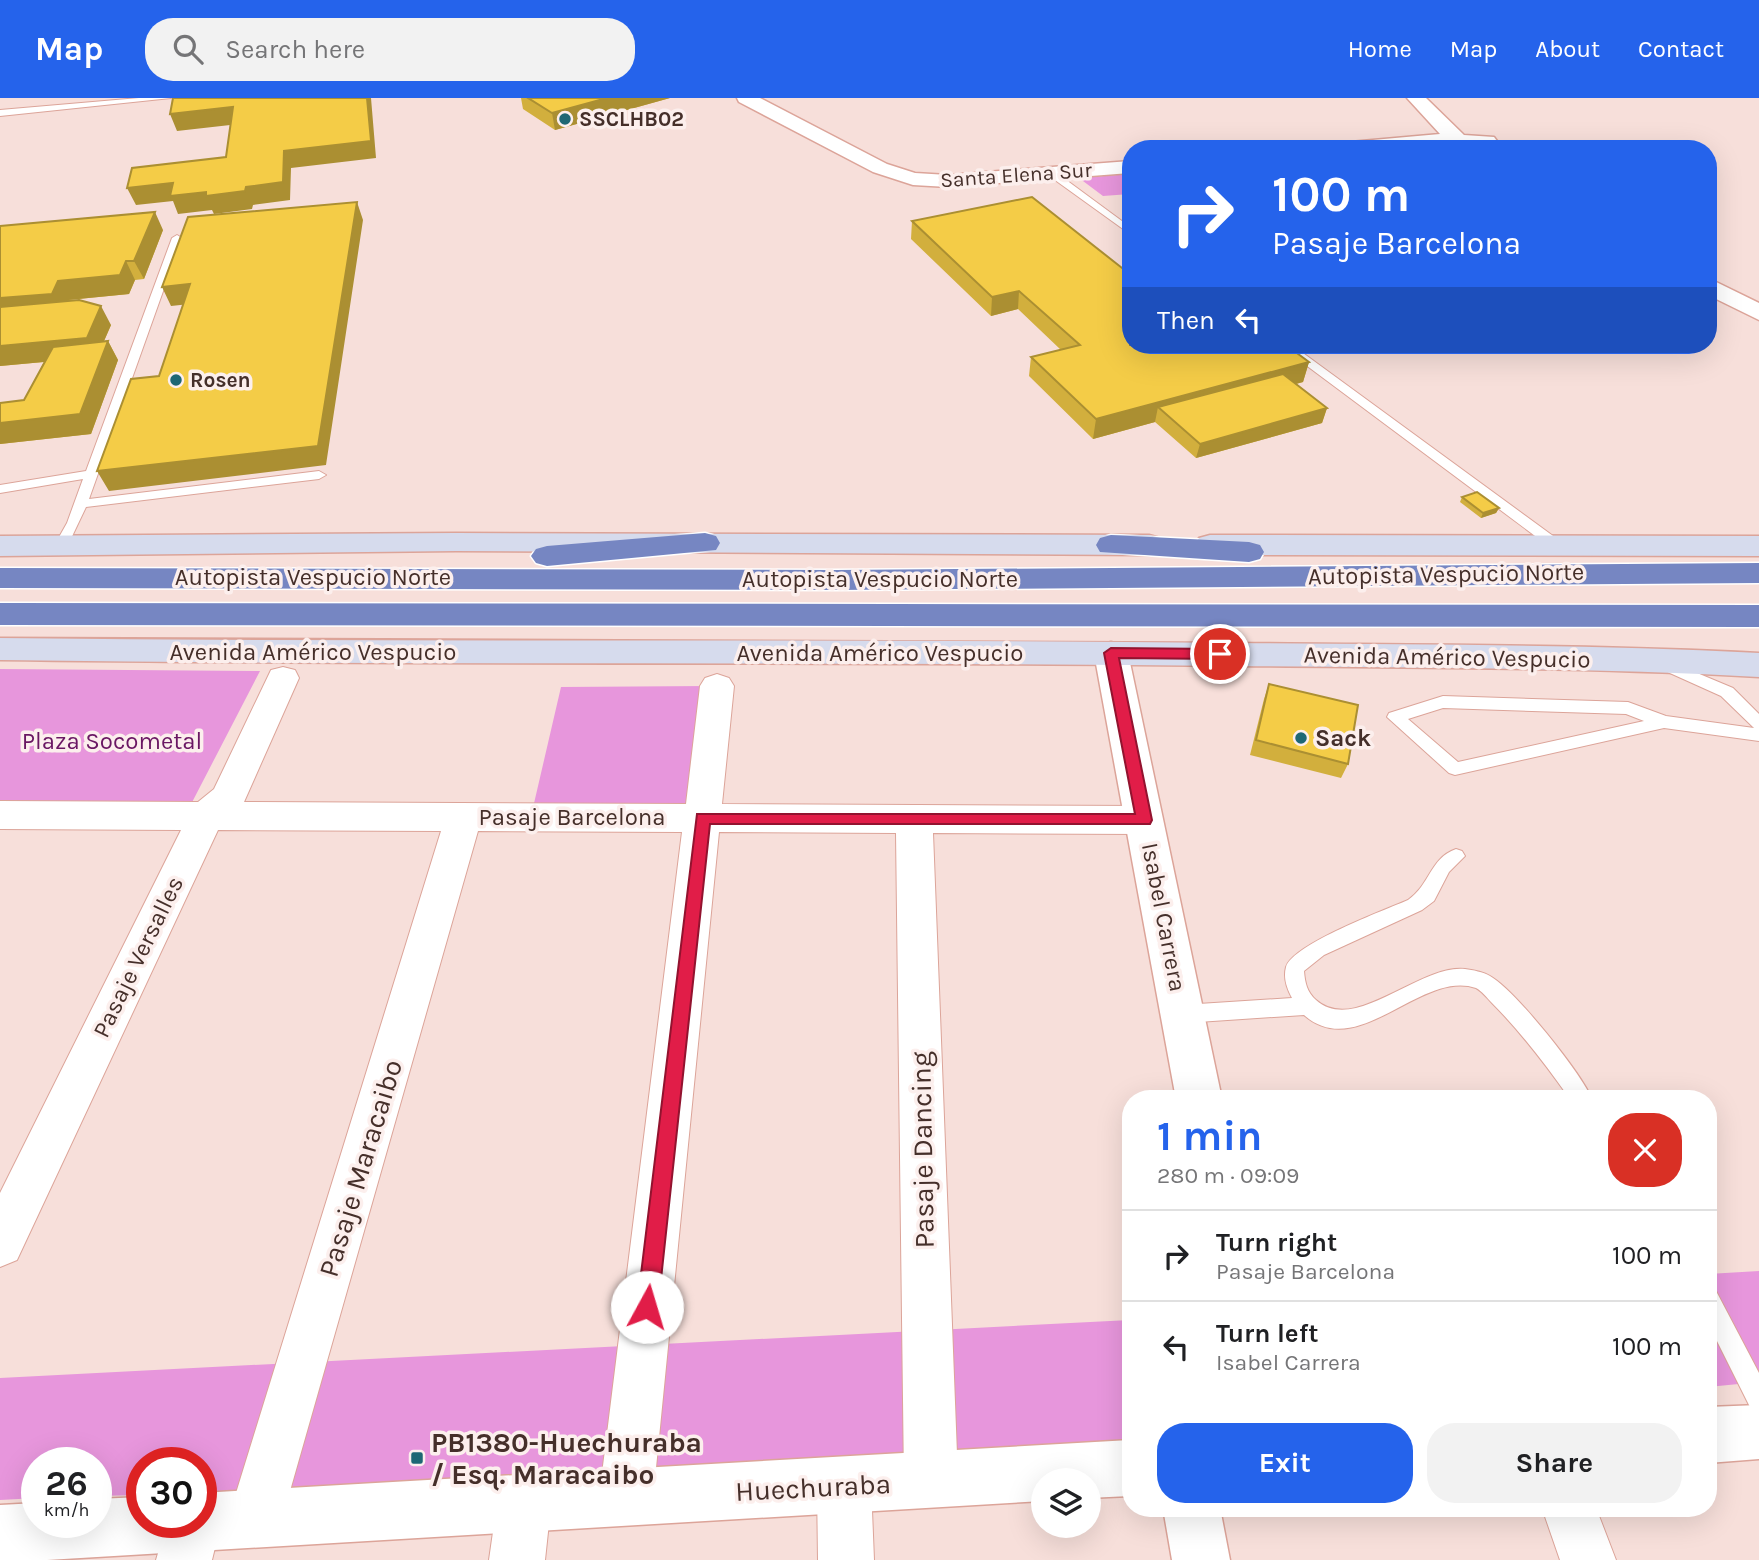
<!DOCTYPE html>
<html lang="en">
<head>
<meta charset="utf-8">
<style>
  :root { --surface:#fff; --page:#f2f2f2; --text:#202124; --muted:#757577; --line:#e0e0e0; --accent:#2563eb }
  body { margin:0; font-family:Karla,sans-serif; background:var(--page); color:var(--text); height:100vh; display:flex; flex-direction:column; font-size:26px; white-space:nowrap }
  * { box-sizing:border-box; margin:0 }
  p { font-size:23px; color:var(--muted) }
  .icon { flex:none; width:38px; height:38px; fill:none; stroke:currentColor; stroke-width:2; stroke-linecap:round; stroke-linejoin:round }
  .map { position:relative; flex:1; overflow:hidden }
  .details { position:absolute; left:1122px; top:992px; width:595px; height:427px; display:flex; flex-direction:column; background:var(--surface); border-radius:28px; box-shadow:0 7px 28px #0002 }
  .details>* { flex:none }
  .top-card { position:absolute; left:1122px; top:42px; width:595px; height:214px; border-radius:28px; box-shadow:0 7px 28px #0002; background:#2563eb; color:#fff; overflow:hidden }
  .buttons { position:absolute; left:1031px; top:1370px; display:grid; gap:14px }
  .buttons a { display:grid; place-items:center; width:70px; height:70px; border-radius:50%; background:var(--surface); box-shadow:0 7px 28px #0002; font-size:35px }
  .speed { position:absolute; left:21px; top:1349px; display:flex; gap:14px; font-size:35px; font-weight:700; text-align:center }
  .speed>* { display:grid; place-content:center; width:91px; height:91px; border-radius:50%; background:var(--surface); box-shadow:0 7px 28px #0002; line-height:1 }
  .speed small { font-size:18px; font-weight:400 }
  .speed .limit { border:10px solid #d22; background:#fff; color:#111 }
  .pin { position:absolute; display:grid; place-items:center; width:60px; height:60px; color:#fff; margin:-30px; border:4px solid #fff; border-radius:50%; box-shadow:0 2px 7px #0007 }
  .me { position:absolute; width:77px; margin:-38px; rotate:6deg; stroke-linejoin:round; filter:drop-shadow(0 0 5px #0008) }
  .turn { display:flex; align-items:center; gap:24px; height:147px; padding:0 35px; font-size:32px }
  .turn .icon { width:91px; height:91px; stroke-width:2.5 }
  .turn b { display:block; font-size:49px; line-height:60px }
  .then { display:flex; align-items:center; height:66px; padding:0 35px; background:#0003; gap:14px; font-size:26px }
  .round { display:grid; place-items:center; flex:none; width:74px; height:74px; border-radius:28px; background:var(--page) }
  .overview { display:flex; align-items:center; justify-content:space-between; height:119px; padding:0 35px }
  h1 { font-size:42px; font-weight:700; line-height:52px; color:var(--accent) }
  .cta { display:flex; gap:14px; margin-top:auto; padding:14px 35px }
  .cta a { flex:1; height:80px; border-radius:28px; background:var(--accent); color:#fff; font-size:28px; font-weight:700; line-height:80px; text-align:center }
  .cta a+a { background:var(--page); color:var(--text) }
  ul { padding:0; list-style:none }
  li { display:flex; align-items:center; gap:21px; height:91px; padding:0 35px; border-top:2px solid var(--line) }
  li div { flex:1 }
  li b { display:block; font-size:26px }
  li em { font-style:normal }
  header { display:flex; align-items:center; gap:42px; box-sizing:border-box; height:98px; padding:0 35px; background:var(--accent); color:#fff }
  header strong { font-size:33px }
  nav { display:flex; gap:38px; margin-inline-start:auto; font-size:24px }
  .search { width:490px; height:63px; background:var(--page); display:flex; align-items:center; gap:18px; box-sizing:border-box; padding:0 24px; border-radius:28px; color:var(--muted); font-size:26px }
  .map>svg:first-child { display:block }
  .green { fill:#e796dc }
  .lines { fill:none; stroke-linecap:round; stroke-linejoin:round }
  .service-casing { stroke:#dca499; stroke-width:2 }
  .minor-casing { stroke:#dca499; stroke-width:2 }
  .tertiary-casing { stroke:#dca499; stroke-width:3 }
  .secondary-casing { stroke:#dca499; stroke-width:3 }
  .motorway-casing { stroke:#fff; stroke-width:3 }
  .service { fill:#fff; fill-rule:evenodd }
  .minor { fill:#fff; fill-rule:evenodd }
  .tertiary { fill:#fff; fill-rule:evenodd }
  .secondary { fill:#d6dbed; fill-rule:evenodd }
  .motorway { fill:#7686c2; fill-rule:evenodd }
  .wall { fill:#d2af3d }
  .shaded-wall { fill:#ab8f32 }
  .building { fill:#f4cc47; stroke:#ab8f32; stroke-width:2 }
  .route { fill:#e11d48; stroke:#92132f; stroke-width:2 }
  .poi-dot { fill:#1e6774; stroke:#fcefed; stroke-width:2.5 }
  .labels { text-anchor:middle; stroke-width:7; stroke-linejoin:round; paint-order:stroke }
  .far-poi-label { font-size:21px; font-weight:bold; fill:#452f2a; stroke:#fcefed; text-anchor:start }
  .far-street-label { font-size:21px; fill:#452f2a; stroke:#fcefed }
  .street-label { font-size:24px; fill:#452f2a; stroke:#fcefed }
  .poi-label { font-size:24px; font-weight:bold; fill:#452f2a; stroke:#fcefed; text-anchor:start }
  .park-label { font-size:24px; fill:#6a1763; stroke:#fcefed }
  .near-street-label { font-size:28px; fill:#452f2a; stroke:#fcefed }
  .near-poi-label { font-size:28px; font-weight:bold; fill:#452f2a; stroke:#fcefed; text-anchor:start }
</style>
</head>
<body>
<header>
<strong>Map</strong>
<div class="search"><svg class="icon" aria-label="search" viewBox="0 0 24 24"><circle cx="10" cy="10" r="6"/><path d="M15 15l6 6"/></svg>Search here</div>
<nav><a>Home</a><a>Map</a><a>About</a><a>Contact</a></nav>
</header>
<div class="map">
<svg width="1759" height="1462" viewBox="0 0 1759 1462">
  <rect width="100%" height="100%" fill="#f7dfda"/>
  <path class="green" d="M1130 76V96L1103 98 1079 80Z
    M0 571 260 573 187 714 0 713Z
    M708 588 694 712 532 714 561 589Z
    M1759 1173V1284L1708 1289V1176Z
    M1130 1222V1344L982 1359 201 1395V1365H142V1397L96 1398V1365H37V1400L0 1402V1280Z"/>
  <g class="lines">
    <g class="service-casing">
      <path id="service" d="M139 0H171L0 18V12Z
        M1048 73H1054L1130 129V136L1048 77Z
        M177 137 182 140 89 401 319 373 326 377 319 381 86 409 66 451H56L54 448 67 425 83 381 0 395V387L86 373 172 140Z
        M1279 247H1292L1564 446V452H1554Z
        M1666 562 1733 590 1759 616V643L1664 630 1455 677 1449 675 1387 619 1389 615 1443 598 1628 604 1666 618 1754 630 1721 598 1661 571 1658 567ZM1443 610 1626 616 1644 623 1458 664 1408 621Z
        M1456 751 1462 753 1465 758 1449 774 1434 803 1422 812 1324 857 1304 873C1305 885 1307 894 1316 902 1355 937 1419 866 1465 871 1473 872 1483 874 1490 878 1515 892 1581 975 1592 1001H1570C1546 967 1521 934 1492 905 1487 900 1482 893 1476 890 1421 871 1358 965 1304 917L1183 925 1176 922 1173 916 1176 910 1183 907 1292 900C1287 891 1283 880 1286 869 1293 846 1385 812 1408 802 1430 787 1430 760 1456 751Z
        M1708 1189 1716 1193 1759 1275V1312L1750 1309 1708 1225Z"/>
    </g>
    <g class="minor-casing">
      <path id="minor" d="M283 569 295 572 299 580 244 704 686 706 700 588 705 580 717 576 729 580 734 588 722 706 1144 708 1157 712 1162 722 1157 732 1144 736 933 735 958 1382 950 1401 931 1409 912 1401 904 1382 896 735 719 734 653 1400 645 1419 626 1427 607 1419 599 1400 682 734 478 733 282 1421 274 1440 255 1448 236 1440 228 1421 441 733 218 732 17 1162 0 1169V1095L181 732 0 731V703L198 704 214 691 271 572Z
        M844 1360 863 1368 871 1387 874 1462H818L817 1387 825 1368Z
        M524 1379 543 1387 551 1406 545 1462H489L497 1406 505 1387Z
        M201 1401 213 1406 221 1425 212 1462H156L167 1424H201Z
        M1542 1410H1596L1616 1462H1560Z"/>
    </g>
    <g class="tertiary-casing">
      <path id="tertiary" d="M737 0H760L887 66 915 75 948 77 1130 63V75L948 89 913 87 873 74 739 4Z
        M1407 0H1426L1464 37 1494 39 1497 43 1494 47 1477 49 1479 51 1432 48 1329 51 1339 45 1440 36Z
        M1708 180 1759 205V222L1708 197Z
        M1111 544 1123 547 1128 555 1222 1001H1176L1094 555 1099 547Z
        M1759 1307V1361L1708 1365V1309Z
        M1130 1342V1398L1088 1400V1382H1043V1403L47 1462H0V1407L37 1405V1424H96V1401L142 1399V1424H201V1395Z
        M1163 1410H1220L1230 1462H1172Z"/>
    </g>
    <g class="secondary-casing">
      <path id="secondary" d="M456 435 1149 437 1160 440 1164 447 1160 454 1149 457 456 453 0 458V438Z
        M1210 437 1759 438V458L1210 457 1199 454 1195 447 1199 440Z
        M0 540C413 545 825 540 1238 545 1411 547 1585 546 1759 555V579C1585 569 1411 570 1238 568 825 563 413 568 0 562Z"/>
    </g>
    <g class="motorway-casing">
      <path id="motorway" d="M705 435 716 438 720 445 716 452 547 468 536 465 531 458 536 451 547 448Z
        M1111 437 1249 444 1260 447 1264 454 1260 461 1249 464 1100 454 1096 447 1100 440Z
        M1759 465V485L836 492 0 490V470L836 472Z
        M0 505 1759 507V529L0 527Z"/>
    </g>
    <use href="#service" class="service"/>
    <use href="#minor" class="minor"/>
    <use href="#tertiary" class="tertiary"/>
    <use href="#secondary" class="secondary"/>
    <use href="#motorway" class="motorway"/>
  </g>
  <path class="wall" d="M521 0H670L555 32 523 11Z
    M912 123 1122 170 1309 264 1303 284 1296 286 1327 310 1322 325 1196 360 1155 324 1093 341 1029 278 1031 259 1061 252 1018 211 991 218 911 141Z
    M0 128 163 132 144 181 135 182 129 196 68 202 67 203 111 227 104 243H108L118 262 91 336 0 346V305L24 302 44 264 0 268Z
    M1462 399 1499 410 1496 415 1481 420 1460 404Z
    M1269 586 1348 666 1341 680 1250 657 1264 601Z"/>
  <path class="shaded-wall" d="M367 0H371L376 60 291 70 290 102 253 107 252 111 214 116 212 112 178 116 173 103 136 107 127 90 173 85 246 89 284 53Z
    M607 0H670L555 32 552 15Z
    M233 9 239 26 177 33 170 16Z
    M357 104 363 122 326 367 109 393 97 373Z
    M155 114 163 132 144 181 134 163Z
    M126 163 135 182 129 196 68 202 62 214 0 220V200Z
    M190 186 199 205 171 208 162 189Z
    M1019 193 1018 211 991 218 992 199Z
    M101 208 111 227 97 259 0 268V248Z
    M108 243 118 262 91 336 0 346V325Z
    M1309 264 1303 284 1171 319 1158 309 1155 324 1093 341 1096 321Z
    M1327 310 1322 325 1196 360 1200 346Z
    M1499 410 1496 415 1481 420 1483 415Z"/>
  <path class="building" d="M173 0H367L371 43 284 53 283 84 246 89 245 93 206 98V94L170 98 173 85 127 90 132 70 226 59 233 9 170 16Z
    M528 0H607L552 15Z
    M1032 99 1122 170 1130 168V247H1286L1309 264 1096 321 1031 259 1080 247 1019 193 992 199 912 123Z
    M357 104 318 348 97 373 131 281 159 278 190 186 162 189 188 119Z
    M155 114 134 163H126L120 177 58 183 52 196 0 200V128Z
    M79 202 101 208 87 240 0 248V209Z
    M108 243 80 316 0 325V305L24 302 53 249Z
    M1283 276 1327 310 1200 346 1158 309Z
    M1477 394 1499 410 1483 415 1462 399Z
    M1269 586 1358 607 1348 666 1256 642Z"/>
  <path class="route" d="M1111 550 1220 551 1227 556 1220 561 1119 560 1152 722 1150 726H710L658 1209 655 1217 647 1220 640 1217 637 1209 697 716H1135L1104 555Z"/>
  <g class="poi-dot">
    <circle cx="565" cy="21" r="7"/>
    <circle cx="176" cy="282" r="7"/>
    <circle cx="1301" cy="640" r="7"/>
    <rect x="410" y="1353" width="14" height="14" rx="3.5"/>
  </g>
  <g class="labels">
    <g class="far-poi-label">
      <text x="579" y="28">SSCLHB02</text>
      <text x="190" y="289">Rosen</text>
    </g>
    <g class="far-street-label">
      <text transform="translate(1016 77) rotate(-4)" y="7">Santa Elena Sur</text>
    </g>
    <g class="street-label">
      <text transform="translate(1446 476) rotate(-1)" y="8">Autopista Vespucio Norte</text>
      <text x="313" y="487">Autopista Vespucio Norte</text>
      <text x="880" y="489">Autopista Vespucio Norte</text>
      <text x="313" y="562">Avenida Américo Vespucio</text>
      <text x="880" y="563">Avenida Américo Vespucio</text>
      <text transform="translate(1447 559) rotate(1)" y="8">Avenida Américo Vespucio</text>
      <text x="572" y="727">Pasaje Barcelona</text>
      <text transform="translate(1164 819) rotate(79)" y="8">Isabel Carrera</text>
      <text transform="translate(138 859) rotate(-64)" y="8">Pasaje Versalles</text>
    </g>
    <g class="poi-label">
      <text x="1315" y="648">Sack</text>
    </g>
    <g class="park-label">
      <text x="112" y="651">Plaza Socometal</text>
    </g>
    <g class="near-street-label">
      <text transform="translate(922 1052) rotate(-91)" y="10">Pasaje Dancing</text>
      <text transform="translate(360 1070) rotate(-73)" y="10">Pasaje Maracaibo</text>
      <text transform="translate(813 1389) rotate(-3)" y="10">Huechuraba</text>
    </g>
    <g class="near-poi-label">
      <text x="431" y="1354">PB1380-Huechuraba<tspan x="431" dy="32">/ Esq. Maracaibo</tspan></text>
    </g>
  </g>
</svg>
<div class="buttons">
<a><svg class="icon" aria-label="layers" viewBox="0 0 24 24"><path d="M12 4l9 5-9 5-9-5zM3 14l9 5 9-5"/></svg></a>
</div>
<div class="speed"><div>26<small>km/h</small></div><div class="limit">30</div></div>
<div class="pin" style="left:1220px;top:556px;background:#d93025"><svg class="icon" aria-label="arrive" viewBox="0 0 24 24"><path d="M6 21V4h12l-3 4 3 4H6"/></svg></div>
<svg class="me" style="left:647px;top:1209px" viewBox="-20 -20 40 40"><circle r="19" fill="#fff"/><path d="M0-13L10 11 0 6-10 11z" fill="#e11d48"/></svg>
<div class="top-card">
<div class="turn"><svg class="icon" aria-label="right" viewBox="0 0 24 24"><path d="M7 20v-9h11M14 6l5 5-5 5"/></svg><div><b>100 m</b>Pasaje Barcelona</div></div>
<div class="then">Then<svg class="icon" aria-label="left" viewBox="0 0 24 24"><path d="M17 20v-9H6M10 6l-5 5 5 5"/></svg></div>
</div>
<section class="details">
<div class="overview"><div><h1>1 min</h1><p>280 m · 09:09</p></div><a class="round" style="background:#d93025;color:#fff"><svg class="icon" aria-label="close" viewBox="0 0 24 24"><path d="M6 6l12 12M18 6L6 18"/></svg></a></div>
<ul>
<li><svg class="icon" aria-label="right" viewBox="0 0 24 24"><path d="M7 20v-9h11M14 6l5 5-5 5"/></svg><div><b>Turn right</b><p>Pasaje Barcelona</p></div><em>100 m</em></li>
<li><svg class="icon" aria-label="left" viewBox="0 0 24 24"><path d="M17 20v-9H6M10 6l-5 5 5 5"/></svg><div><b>Turn left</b><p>Isabel Carrera</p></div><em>100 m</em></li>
</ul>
<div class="cta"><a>Exit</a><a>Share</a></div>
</section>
</div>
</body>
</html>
